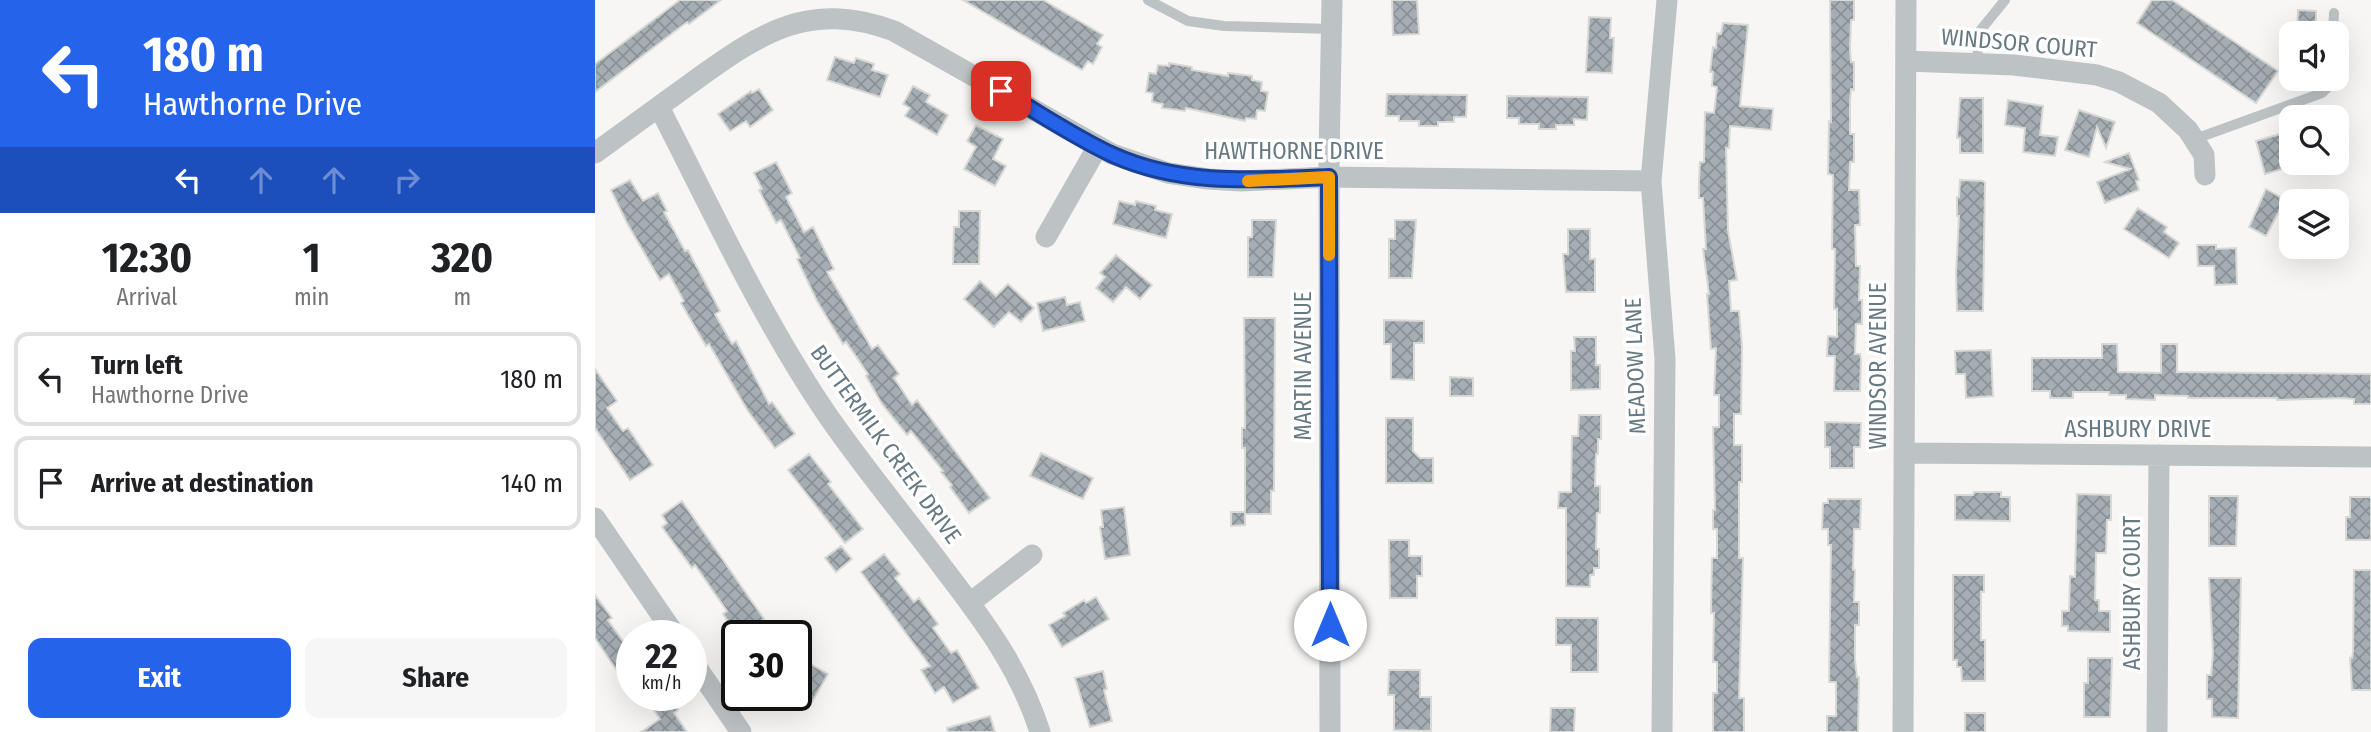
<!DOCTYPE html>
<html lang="en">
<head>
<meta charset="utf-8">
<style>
  :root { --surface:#fff; --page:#f6f6f6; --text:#202124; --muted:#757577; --line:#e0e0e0; --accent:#2563eb }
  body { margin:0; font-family:"Fira Sans Condensed",sans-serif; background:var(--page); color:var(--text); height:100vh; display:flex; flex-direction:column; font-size:26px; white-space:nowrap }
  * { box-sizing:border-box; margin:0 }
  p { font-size:23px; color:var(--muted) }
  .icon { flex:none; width:38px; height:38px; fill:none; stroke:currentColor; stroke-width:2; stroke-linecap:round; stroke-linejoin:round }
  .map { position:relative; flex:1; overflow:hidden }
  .sheet { display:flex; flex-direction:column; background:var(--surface); width:595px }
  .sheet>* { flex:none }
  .top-card { background:#2563eb; color:#fff; overflow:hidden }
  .buttons { position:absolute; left:1684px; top:21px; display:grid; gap:14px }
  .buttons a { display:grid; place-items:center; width:70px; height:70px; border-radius:14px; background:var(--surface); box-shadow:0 7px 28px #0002; font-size:35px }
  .speed { position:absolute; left:21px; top:620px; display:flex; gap:14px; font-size:35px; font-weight:700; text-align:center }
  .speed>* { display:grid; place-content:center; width:91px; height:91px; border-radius:50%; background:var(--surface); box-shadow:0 7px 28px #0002; line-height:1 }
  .speed small { font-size:18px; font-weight:400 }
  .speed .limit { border:4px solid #111; border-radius:10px; background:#fff; color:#111 }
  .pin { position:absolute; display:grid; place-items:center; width:60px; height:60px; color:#fff; margin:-30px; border-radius:14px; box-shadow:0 4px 10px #0006 }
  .me { position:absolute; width:77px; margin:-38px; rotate:0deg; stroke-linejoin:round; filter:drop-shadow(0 0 5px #0008) }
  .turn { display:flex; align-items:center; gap:24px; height:147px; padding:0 28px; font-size:32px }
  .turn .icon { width:91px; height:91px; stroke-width:2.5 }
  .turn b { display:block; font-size:49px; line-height:60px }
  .lanes { display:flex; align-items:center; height:66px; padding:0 28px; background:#0003; justify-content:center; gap:35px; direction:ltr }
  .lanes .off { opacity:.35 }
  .eta { display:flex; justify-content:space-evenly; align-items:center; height:119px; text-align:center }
  .eta b { font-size:42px; font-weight:700; line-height:49px }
  .primary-button { display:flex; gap:14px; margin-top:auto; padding:14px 28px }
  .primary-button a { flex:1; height:80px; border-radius:14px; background:var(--accent); color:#fff; font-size:28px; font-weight:700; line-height:80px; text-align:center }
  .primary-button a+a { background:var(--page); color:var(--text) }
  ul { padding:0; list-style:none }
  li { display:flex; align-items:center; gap:21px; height:94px; margin:0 14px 10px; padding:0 14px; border:4px solid var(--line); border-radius:14px }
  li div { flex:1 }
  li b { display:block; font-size:26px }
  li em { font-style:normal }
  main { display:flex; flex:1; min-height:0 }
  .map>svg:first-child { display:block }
  .building { fill:url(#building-cross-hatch); stroke:#d8d8d6; stroke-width:2 }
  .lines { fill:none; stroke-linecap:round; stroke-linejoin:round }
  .service { stroke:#bdc2c5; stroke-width:10 }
  .minor { stroke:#bdc2c5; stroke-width:21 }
  .route-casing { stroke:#184099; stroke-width:18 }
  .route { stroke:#2563eb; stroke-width:12 }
  .slow { stroke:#f59e0b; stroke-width:12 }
  .labels { text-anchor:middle; stroke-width:7; stroke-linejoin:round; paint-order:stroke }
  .street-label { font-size:23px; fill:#677983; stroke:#fff }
</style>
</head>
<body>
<main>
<section class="sheet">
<div class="top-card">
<div class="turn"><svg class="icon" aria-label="left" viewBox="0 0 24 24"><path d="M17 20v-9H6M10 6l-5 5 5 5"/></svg><div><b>180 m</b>Hawthorne Drive</div></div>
<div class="lanes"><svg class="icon" aria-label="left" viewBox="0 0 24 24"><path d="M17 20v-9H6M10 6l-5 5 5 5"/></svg><svg class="icon off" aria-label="ahead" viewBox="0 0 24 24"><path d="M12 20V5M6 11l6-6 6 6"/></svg><svg class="icon off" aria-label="ahead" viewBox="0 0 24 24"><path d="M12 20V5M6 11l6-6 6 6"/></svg><svg class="icon off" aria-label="right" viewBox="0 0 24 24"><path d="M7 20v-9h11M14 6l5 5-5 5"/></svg></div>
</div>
<div class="eta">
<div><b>12:30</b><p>Arrival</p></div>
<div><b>1</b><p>min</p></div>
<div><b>320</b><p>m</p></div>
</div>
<ul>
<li><svg class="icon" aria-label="left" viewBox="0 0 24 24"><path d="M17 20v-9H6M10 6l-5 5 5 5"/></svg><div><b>Turn left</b><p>Hawthorne Drive</p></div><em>180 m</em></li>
<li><svg class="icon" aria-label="arrive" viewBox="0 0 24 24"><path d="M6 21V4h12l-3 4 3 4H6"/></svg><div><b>Arrive at destination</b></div><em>140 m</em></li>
</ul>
<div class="primary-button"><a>Exit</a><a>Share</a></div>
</section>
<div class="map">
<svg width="1776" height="732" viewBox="0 0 1776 732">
  <defs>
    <pattern id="building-cross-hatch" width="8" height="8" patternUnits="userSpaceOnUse" patternTransform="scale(1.75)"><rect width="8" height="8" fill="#a5aeb3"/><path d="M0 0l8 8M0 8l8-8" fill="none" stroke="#8a9297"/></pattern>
  </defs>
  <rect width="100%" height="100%" fill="#f7f6f4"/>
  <path class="building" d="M85 0H126L94 24 92 22 0 92V64Z
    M368 0H448L508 35 502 44 507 47 498 64 493 61 487 70Z
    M797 0H822L824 34 798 35Z
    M1235 0H1259V20H1256L1255 49 1256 62H1259V90L1256 89 1255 102V134H1259V162H1255L1254 190H1264L1265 225H1260L1261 266H1265L1264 300H1267V324H1261L1260 354H1265L1266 359 1265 391H1239L1240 356H1232L1233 336 1242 337V309H1239L1240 249H1237L1238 175 1233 174 1234 121 1236 122Z
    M1557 0H1577L1683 71 1661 103 1542 23Z
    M1703 10 1721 11V33H1702Z
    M994 17 1016 18 1015 38H1019L1017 73 991 72Z
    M1128 23 1153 25 1145 106 1178 109 1176 130 1135 126 1134 148H1131L1133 231 1142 280 1134 281 1136 311H1144L1147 346 1146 414H1139V445H1147V482H1144V558H1148L1144 698H1149V732H1118V693H1122V662H1118L1119 613H1116L1117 558H1122V529H1118V510H1120L1118 427H1124V395H1119L1121 348 1116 349 1112 294H1114L1108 249H1111L1108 198H1104V179L1105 162H1109L1110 112 1119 113 1122 87 1117 86 1118 72H1115L1118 47 1121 48 1122 33 1126 34Z
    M240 57 259 63 261 58 279 64 277 70 293 75 285 97 232 80Z
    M574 63 597 67V70L633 76V73L657 76V80L667 82 666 91 673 92 670 111 662 110 661 119 651 118 650 121 591 108 590 111 567 108 568 104 557 102 558 93 551 92 554 73 561 74 563 65 574 66Z
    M318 86 335 95 331 102 353 115 342 135 310 116 315 108 308 104Z
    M164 89 178 110 155 127 151 121 135 131 123 114 156 91 157 93Z
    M792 94 872 95 871 117H859V122H843V126H824V121H804V116H791Z
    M912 96 993 97 992 120 979 119V125H961V129H944V124H924V118H912Z
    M1365 98H1388V153H1365V138H1362Z
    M1413 100 1448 106 1445 135 1463 137 1460 156 1428 152 1430 128 1410 125Z
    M1484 110 1520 122 1511 148 1502 127 1494 157 1470 150Z
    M381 125 408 139 398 159 411 166 400 186 369 169 381 147 372 141Z
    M1685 134 1694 167 1670 174 1661 141Z
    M1534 153 1544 180 1541 181 1544 190 1510 203 1502 182 1535 169 1510 162Z
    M181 162 197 193 191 197 209 232 218 227 239 269 232 272 277 349 283 345 304 374 299 378 317 405 322 400 395 498 374 513 355 487 357 485 346 472 348 471 316 431 312 435 287 404 271 376 273 374 251 342 248 344 222 301 202 259 205 258 186 220 181 223 164 190 167 189 159 173Z
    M35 180 48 201 63 193 72 211 69 212 90 251 93 250 125 311 120 314 137 344 141 341 174 404 177 402 200 434 180 448 153 411 114 344 111 346 86 303 89 301 74 274 65 280 32 223 16 190Z
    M1365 180 1388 181 1390 183 1388 311H1362L1361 274 1364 216H1362V197H1364Z
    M1671 189 1690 200 1671 236 1654 227Z
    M524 201 540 205 541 201 561 206 560 210 577 214 571 238 518 224Z
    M1543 208 1572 227 1569 232 1584 243 1574 258 1529 229Z
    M364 211H385L384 264H358L359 227H364Z
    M657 220H681L678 277H653V237H657Z
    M800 220H821L817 278H794V239H800Z
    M973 229H995V259H1000V292H971L968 254H973Z
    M1602 245H1621V249L1641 248 1642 284 1620 285 1619 266H1603Z
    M521 255 557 285 545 299 531 287 518 302 501 288 510 277 505 273Z
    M385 281 401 296 413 284 439 308 426 322 414 312 399 327 369 299Z
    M470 297 472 305 485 302 490 321 448 331 442 303Z
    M649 318H680L679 491H676V514H650V525L636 526V512H650V448H647V428H650Z
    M789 320 829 321V343H819V380L796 379V344H789Z
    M979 337H1001V365H1005V389L976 390V351H980Z
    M1507 344H1522L1523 372 1566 373V344H1582V372L1776 374V404H1759V399L1747 398 1682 400V398H1593V396L1560 395V400L1531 399V395H1514V392H1478V398H1455V391H1437V358H1507Z
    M1396 350 1398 396 1371 398 1370 374H1361L1360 351Z
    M0 369 22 401 12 408 28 431 33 428 58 465 35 480 0 428Z
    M855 377 878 378V396H855Z
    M984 415H1006V439H1003V454H1001L1000 486H1005V513H1002L1001 549H1004V568H999V575H995V587L971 586V508H963L964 492H976L977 436H983Z
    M791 418H818V451L825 458H838V483H791Z
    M1230 422 1266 423 1265 447H1259V468H1235V447H1230Z
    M446 453 498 478 488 499 435 476Z
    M214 454 236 482 233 484 268 529 250 543 193 470Z
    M1379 492H1406V497H1415V521L1360 520V495H1378Z
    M1482 494 1516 495V520H1512L1511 553H1501L1500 600H1504V611H1515V632L1473 631V626H1467V611H1474L1475 576 1480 577Z
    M1614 496H1643L1641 546H1614Z
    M1755 497H1776V540H1751V517H1755Z
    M1233 499H1266L1265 529H1259L1258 570H1260L1259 602H1264V625H1260V660L1262 677H1264L1263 732H1232V716H1241V682H1234L1236 545H1233V529H1227L1228 503H1233Z
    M87 501 169 619 145 635H143L128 614 132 611 100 565 97 568 67 527 72 523 67 515Z
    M529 507 535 555 510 559 505 527H508L506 510Z
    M794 540H814V556H827V576H822V598H795Z
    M246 546 257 559 241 572 230 558Z
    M289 554 305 574 300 578 319 602 324 598 343 624 338 628 356 653 362 650 384 688 358 703 349 687 340 693 326 670 335 666 266 572Z
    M1759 570H1776V690H1757L1755 658H1757L1758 652Z
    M1358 575H1389V592H1386V640H1390V681H1367L1366 667H1362V660H1358Z
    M1614 578H1646L1643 718 1617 717V699H1612V675H1616L1618 653Z
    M0 595 17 618 13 620 30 644 37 639V693L0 638Z
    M501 597 514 619 467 647 454 625 470 616 468 613 489 600 491 603Z
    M961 618H1003V672H976V645H961Z
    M201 656 233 674 217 702 201 693Z
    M1493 658H1517L1515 717H1489V683H1493Z
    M794 670H825V697H836V731L799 730V695H793Z
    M508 671 512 689 509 690 517 721 495 727 480 678Z
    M69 695H72L83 710 79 713 92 732H46L65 719 55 705Z
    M956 708H980L979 732H955Z
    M1370 713H1390V732H1370Z
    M395 716 400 732H353L352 728Z"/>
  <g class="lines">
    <path class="service" d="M553 0 593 21 629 26 736 29
      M1738 33 1739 13
      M1382 62 1384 32 1410 0
      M1600 139 1727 93 1734 86V79"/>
    <path class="minor" d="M1311 61 1419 65 1502 75 1524 82 1564 103 1593 130 1609 155 1610 175
      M64 107C117 210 166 317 231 413 268 467 310 517 349 569 389 621 425 669 445 732
      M0 153C33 129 66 105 99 81 167 32 214 0 299 31L517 154 573 173 613 179 646 181 734 177 1056 181
      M451 237 503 146
      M1309 453 1776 457
      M0 518 80 635
      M375 603 437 555
      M96 659 146 732
      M735 732 734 157 737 0
      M1067 732 1070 359 1056 181 1072 0
      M1308 732 1311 0
      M1562 732 1564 455"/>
  </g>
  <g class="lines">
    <g class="route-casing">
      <path id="route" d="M406 91C443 112 479 137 518 155 587 186 660 180 734 177L735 625"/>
    </g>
    <use href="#route" class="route"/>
    <path class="slow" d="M653 181 734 177V255"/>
  </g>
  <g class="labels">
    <g class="street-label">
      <text transform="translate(1424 43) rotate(5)" y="8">WINDSOR COURT</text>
      <text x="699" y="159">HAWTHORNE DRIVE</text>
      <text transform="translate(708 366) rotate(-90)" y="8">MARTIN AVENUE</text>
      <text transform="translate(1040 366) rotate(-92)" y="8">MEADOW LANE</text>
      <text transform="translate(1283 366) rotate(-90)" y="8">WINDSOR AVENUE</text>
      <text x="1543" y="437">ASHBURY DRIVE</text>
      <text transform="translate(291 444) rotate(54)" y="8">BUTTERMILK CREEK DRIVE</text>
      <text transform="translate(1537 593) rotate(-90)" y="8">ASHBURY COURT</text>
    </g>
  </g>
</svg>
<div class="buttons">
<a><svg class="icon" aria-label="sound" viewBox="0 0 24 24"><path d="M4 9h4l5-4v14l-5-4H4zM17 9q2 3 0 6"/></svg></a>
<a><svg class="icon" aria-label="search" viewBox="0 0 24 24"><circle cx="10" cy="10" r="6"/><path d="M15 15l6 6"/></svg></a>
<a><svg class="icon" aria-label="layers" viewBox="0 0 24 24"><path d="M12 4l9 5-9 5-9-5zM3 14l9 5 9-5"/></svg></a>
</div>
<div class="speed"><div>22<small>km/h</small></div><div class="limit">30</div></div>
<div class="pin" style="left:406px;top:91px;background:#d93025"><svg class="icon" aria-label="arrive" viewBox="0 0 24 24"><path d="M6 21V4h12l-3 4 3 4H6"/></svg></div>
<svg class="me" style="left:735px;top:625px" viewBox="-20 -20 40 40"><circle r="19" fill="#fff"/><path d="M0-13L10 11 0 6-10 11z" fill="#2563eb"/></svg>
</div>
</main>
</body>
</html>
